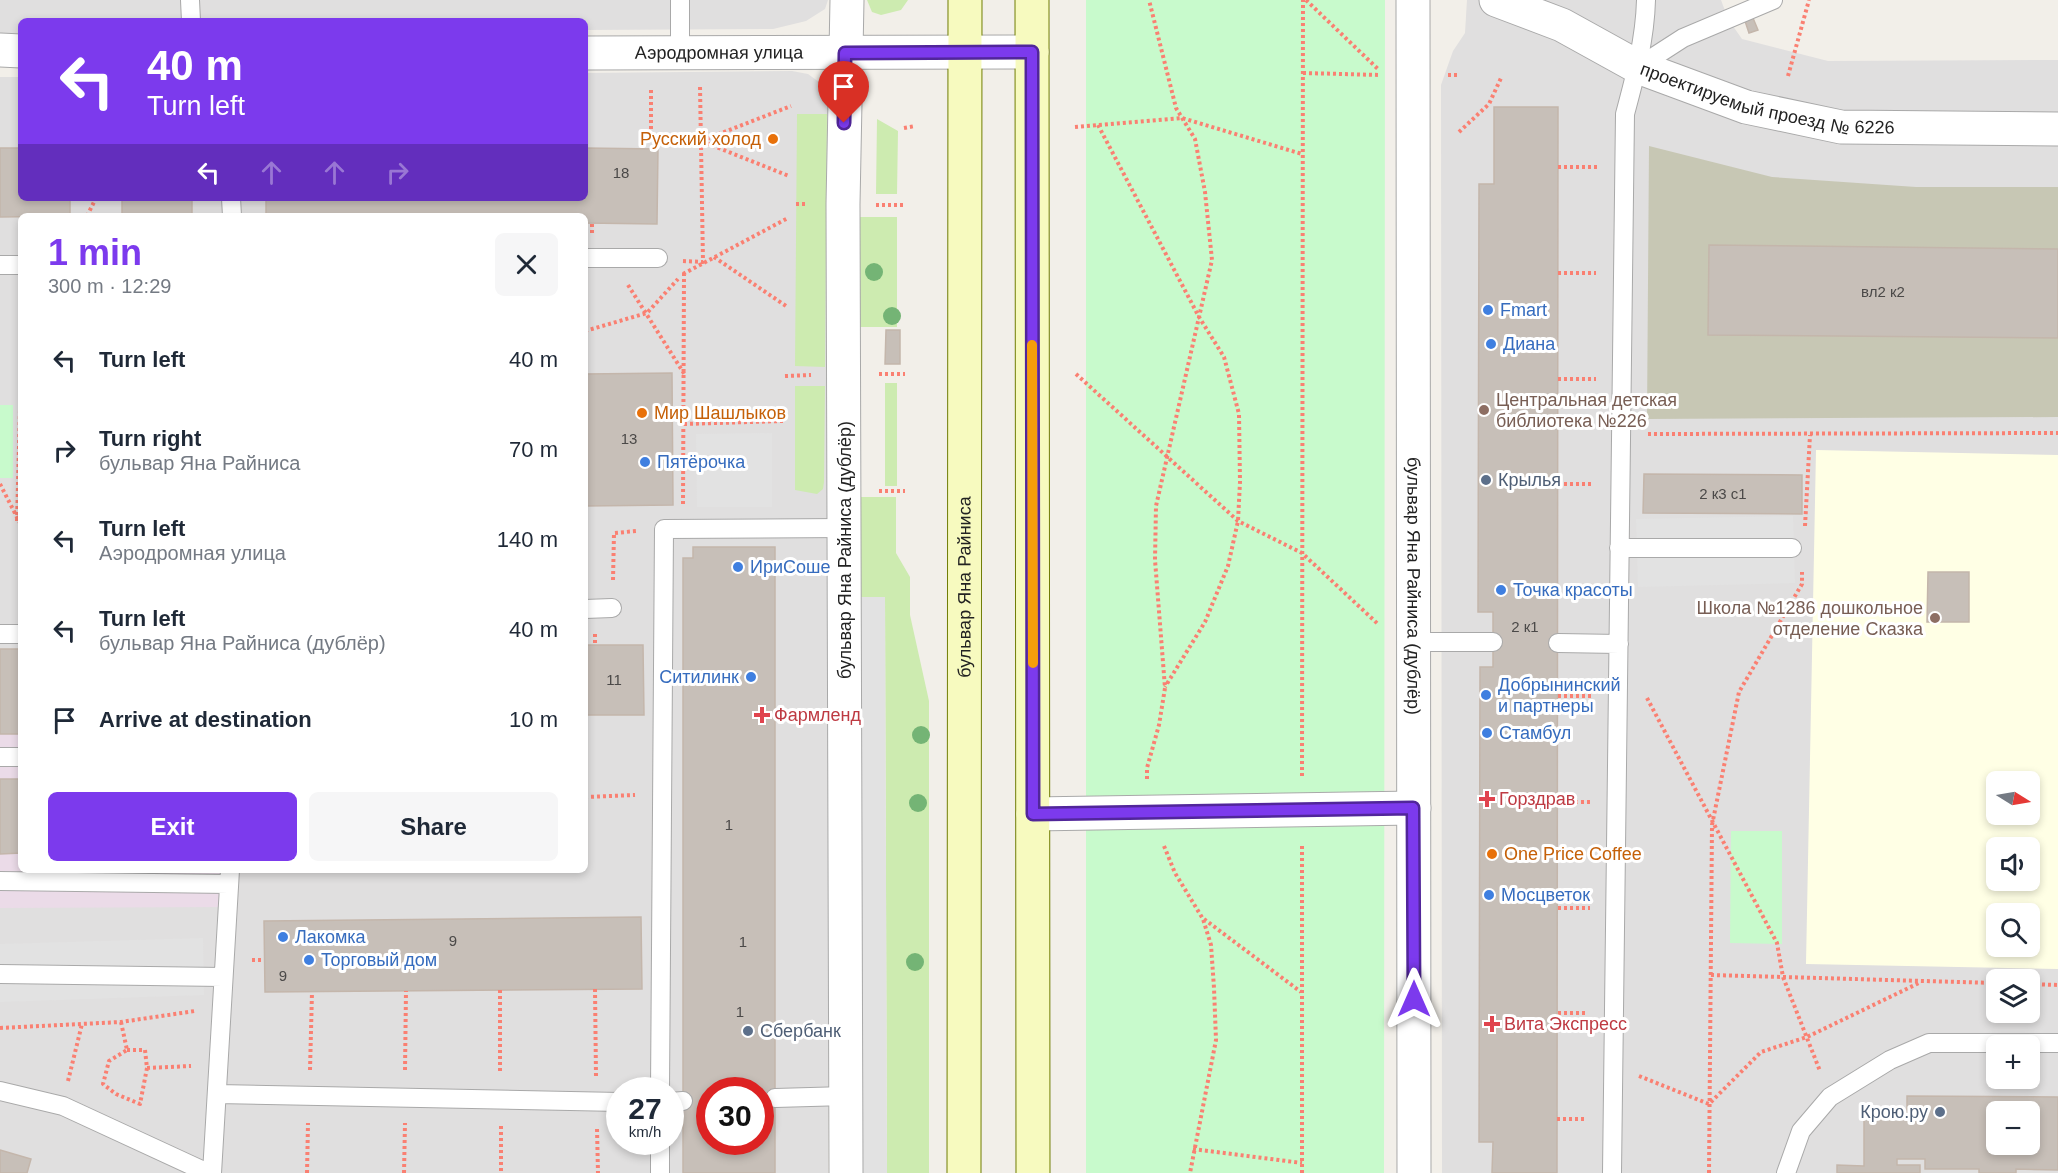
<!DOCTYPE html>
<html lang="en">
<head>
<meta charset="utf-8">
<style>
  :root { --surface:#fff; --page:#f6f6f7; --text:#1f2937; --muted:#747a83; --accent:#7c3aed }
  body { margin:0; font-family:Arial,sans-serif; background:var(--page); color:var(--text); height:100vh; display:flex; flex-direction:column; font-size:22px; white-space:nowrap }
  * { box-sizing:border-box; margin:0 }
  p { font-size:20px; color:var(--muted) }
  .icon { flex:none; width:33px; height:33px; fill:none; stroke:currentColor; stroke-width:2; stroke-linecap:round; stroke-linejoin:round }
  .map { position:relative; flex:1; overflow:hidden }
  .sheet { position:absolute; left:18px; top:213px; width:570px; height:660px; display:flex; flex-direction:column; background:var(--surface); border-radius:9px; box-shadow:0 3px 9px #0003 }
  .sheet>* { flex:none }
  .hud { position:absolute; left:18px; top:18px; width:570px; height:183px; border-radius:9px; box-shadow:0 3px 9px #0003; background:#7c3aed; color:#fff; overflow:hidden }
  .needle { width:39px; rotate:101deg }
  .tools { position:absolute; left:1986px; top:771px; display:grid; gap:12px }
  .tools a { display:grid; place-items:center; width:54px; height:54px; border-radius:9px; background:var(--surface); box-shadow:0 3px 9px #0003; font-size:30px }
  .speed { position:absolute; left:606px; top:1077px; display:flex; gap:12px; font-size:30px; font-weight:700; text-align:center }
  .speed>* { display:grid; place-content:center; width:78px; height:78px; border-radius:50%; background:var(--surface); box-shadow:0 3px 9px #0003; line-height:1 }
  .speed small { font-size:15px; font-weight:400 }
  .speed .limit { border:9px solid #d22; background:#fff; color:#111 }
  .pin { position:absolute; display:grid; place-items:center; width:51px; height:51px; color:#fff; margin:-62px -26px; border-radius:50% 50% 50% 0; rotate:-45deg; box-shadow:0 0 6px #0007 }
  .pin .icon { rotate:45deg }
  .me { position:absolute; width:66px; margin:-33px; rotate:0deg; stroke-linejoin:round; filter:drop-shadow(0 0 4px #0008) }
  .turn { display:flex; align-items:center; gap:21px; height:126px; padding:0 30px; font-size:27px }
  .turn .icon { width:78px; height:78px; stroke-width:2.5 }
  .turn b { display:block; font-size:42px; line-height:51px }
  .lanes { display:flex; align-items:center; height:57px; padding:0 30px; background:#0003; justify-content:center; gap:30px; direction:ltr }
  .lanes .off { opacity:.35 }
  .round { display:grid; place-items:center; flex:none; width:63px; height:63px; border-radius:9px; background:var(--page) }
  .overview { display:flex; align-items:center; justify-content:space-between; height:102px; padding:0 30px }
  h1 { font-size:36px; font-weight:700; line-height:45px; color:var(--accent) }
  .action { display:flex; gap:12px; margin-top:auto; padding:12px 30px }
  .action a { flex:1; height:69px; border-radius:9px; background:var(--accent); color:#fff; font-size:24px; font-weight:700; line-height:69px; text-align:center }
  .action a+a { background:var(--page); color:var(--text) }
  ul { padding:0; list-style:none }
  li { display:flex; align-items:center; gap:18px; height:90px; padding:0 30px }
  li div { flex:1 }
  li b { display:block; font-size:22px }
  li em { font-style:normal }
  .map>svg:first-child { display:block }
  .residential { fill:#e0dfdf; fill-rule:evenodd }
  .industrial { fill:#ebdbe8 }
  .education { fill:#ffffe5; fill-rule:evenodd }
  .construction { fill:#c7c7b4 }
  .grass { fill:#cdebb0 }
  .park { fill:#c8facc }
  .parking { fill:#e2e2e2 }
  .building { fill:#c7bfb8; stroke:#c4b6ab; stroke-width:1.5; fill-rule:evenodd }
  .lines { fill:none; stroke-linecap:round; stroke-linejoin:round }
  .service-casing { stroke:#a9a9a9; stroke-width:20 }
  .minor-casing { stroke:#a9a9a9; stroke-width:35 }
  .secondary-casing { stroke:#707d05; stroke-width:35 }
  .path { stroke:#fa8072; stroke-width:4; stroke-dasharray:3 3; stroke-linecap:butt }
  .service { stroke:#fff; stroke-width:18 }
  .minor { stroke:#fff; stroke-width:33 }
  .secondary { stroke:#f7fabf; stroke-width:33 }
  .tree { fill:#74b475 }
  .route-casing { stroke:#51269a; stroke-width:15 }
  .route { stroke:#7c3aed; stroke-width:10 }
  .slow { stroke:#f59e0b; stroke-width:10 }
  .food-dot { fill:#e8710a; stroke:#fff; stroke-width:2 }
  .shop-dot { fill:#3f7fe0; stroke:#fff; stroke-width:2 }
  .education-dot { fill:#8d6e63; stroke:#fff; stroke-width:2 }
  .service-dot { fill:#5c6f8a; stroke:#fff; stroke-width:2 }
  .health-dot { fill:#e0444e; stroke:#fff; stroke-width:2 }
  .labels { text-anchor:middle; stroke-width:6; stroke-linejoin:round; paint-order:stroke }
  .number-label { font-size:15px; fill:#4b4948 }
  .street-label { font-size:18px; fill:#222; stroke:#fff }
  .food-label { font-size:18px; fill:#c56008; stroke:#fff; text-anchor:start }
  .shop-label { font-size:18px; fill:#366cbe; stroke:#fff; text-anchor:start }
  .education-label { font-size:18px; fill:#785e54; stroke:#fff; text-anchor:start }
  .service-label { font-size:18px; fill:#4e5e75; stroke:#fff; text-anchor:start }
  .health-label { font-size:18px; fill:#be3a42; stroke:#fff; text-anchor:start }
</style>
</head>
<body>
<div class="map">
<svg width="2058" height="1173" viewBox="0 0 2058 1173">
  <rect width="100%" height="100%" fill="#f2efe9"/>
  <path class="residential" d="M0 0H828L825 9 806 21 773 29 585 30V21H21V33H0Z
    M1467 0H1721L1728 19 1742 39 1828 61 2058 60V1173H1442L1441 85 1453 51 1465 33ZM1996 782H2030V814H1996ZM1996 848H2030V880H1996ZM1996 914H2030V946H1996ZM1996 980H2030V1012H1996ZM1996 1046H2030V1078H1996ZM1996 1112H2030V1144H1996Z
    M792 71 808 74 823 85 831 102 828 1173H0V77H21V198H585V73ZM21 216H585V870H21ZM620 1090H670V1142H620ZM710 1090H760V1142H710Z"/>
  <path class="industrial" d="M0 649H21V870H222L223 907 0 908Z"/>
  <path class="education" d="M1816 450 2058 455V969L1806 964ZM1996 782H2030V814H1996ZM1996 848H2030V880H1996ZM1996 914H2030V946H1996Z"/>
  <path class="construction" d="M1649 146 1772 177 1916 187H2058V417L1647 419Z"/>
  <path class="grass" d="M867 0H908L901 10 881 15 872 12Z
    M797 114H827L825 367 795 366Z
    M877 119 898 131 897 194H876Z
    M860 217H897V327H860Z
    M885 383H897V486H885Z
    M795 386H825L824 482 823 489 817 494 795 490Z
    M859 497H896V553L910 577V615L929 701V1173H887L885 597H860Z"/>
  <path class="park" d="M1086 0H1385L1384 1173H1086Z
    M0 405H13V478H0Z
    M1731 831H1782V944L1730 943Z"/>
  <path class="parking" d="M772 433V507H697L696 434Z
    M1793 516 1795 583 1638 587 1636 519Z
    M860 597H885L887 1173H861Z
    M203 938 204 995 0 1002V944Z"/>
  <path class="building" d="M1753 18 1758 30 1749 33 1745 21Z
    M1494 107H1558L1557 1173H1492L1493 1142H1479L1480 667H1493V612H1478L1479 184H1494Z
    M0 148H21V198H70V216L0 217Z
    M585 148 658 149 657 224 585 223V216H266V198H585Z
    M122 198H192V216H122Z
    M1709 245 2058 249V338L1708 335Z
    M886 330H900V364H885Z
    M672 373 673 505 585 506V374Z
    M1644 474 1802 475V514L1643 513Z
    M693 547H775V1173H683V558H693ZM710 1090H760V1142H710Z
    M1928 572H1969V622H1927Z
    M585 645H643L644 715H585Z
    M0 649H21V734H0Z
    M0 779H21V853L0 854Z
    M641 917 642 989 265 992 264 921Z
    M1907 1096 2058 1097V1170L2016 1169V1173H1979V1169H1925V1159H1897V1165H1920V1173H1837V1165L1864 1166V1114H1907ZM1996 1112H2030V1144H1996Z
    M0 1150 31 1159 27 1173H0Z"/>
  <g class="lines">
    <g class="service-casing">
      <path id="service" d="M190 0 191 21
        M680 0V52
        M1638 67 1683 38 1773 0
        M231 198 232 216
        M585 258H658
        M0 265H21
        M1619 548H1792
        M585 609 612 608
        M0 634H21
        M1414 642H1493
        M1558 643 1619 644
        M0 757H21
        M0 881 229 884
        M0 974 223 977
        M660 1090 664 529 846 528
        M0 1091 63 1106 208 1173
        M217 1094 620 1102
        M775 1098 846 1096
        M670 1102 683 1101
        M660 1142V1173
        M212 1173 230 870
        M1612 1173 1625 114C1635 77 1645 39 1646 0
        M1786 1173 1801 1131 1830 1097 1890 1060 1929 1043H2058"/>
    </g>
    <g class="minor-casing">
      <g id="minor">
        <path id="s1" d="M1413 0 1414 1173"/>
        <path id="s2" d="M1496 0 1562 25 1638 67 1746 107 1841 127 2058 129"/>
        <path d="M0 50 21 51"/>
        <path id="s3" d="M585 53 1032 52"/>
        <path d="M1033 814 1414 808"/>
        <path d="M846 1173 843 204 847 0"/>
      </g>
    </g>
    <g class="secondary-casing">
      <g id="secondary">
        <path d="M1032 0 1033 1173"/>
        <path id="s4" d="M964 1173 965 0"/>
      </g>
    </g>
    <path class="path" d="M1306 0 1379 70
      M1303 73 1380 75
      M1448 75H1459
      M1788 76 1809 0
      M1098 125 1199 317 1224 357 1239 414 1240 482 1238 521 1228 566 1205 622 1165 687
      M1075 127 1182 118 1302 154
      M904 128 915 126
      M1459 132 1489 104 1501 78
      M651 141V88
      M701 141 791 106
      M701 141 789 176
      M1558 167H1597
      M796 204H808
      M876 205H905
      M87 216 96 198
      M592 233V223
      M714 257 786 306
      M683 261 703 262 700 86
      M1558 273H1596
      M683 274 788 218
      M628 285 685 375
      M585 331 647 313 678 279
      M879 374H905
      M1076 374 1238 521 1302 553 1379 625
      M785 376 811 375
      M1558 379H1596
      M684 424 783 421
      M1648 434 2058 433
      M0 484 21 525
      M1558 484H1593
      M879 491H905
      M683 504 684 273
      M17 521 21 372
      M1805 526 1810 435
      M613 580 614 533 637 531
      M1558 590H1593
      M595 634V645
      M1558 696H1593
      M1647 698 1777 943 1783 977 1820 1071
      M1302 776 1303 0
      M1147 779V768L1159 725 1165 688 1155 560 1156 506 1212 260 1205 192 1195 139 1176 108 1149 0
      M585 797 635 795
      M1557 802H1590
      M1164 846 1175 873 1203 919 1211 945 1214 988 1216 1040 1190 1173
      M1558 908H1590
      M1204 919 1301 992
      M252 960H264
      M1711 975 1996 983
      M2030 984 2058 985
      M595 989 596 1076
      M500 990V1073
      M1558 1013H1587
      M121 1022 127 1050
      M0 1028 121 1022 195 1011
      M127 1050H145L147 1068 140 1104 116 1094 103 1084 109 1061Z
      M147 1068 191 1066
      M310 1070 312 992
      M405 1070 406 991
      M1639 1076 1709 1104 1761 1052 1807 1037 1921 982
      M68 1081 82 1024
      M1557 1119H1587
      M501 1126V1173
      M597 1129 598 1173
      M1193 1149 1302 1163
      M307 1173 308 1123
      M404 1173 405 1123
      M1302 1173V845
      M1709 1173 1712 825 1739 692 1802 584V572"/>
    <use href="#service" class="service"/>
    <use href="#minor" class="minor"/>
    <use href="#secondary" class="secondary"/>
  </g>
  <g class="tree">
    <circle cx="874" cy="272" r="9"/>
    <circle cx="892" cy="316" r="9"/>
    <circle cx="921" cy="735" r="9"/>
    <circle cx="918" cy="803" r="9"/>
    <circle cx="915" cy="962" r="9"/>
  </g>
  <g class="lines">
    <g class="route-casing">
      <path id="route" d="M844 123 845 53 1032 52 1033 814 1413 808 1414 999"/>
    </g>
    <use href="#route" class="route"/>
    <path class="slow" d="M1032 345 1033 663"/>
  </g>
  <g class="food-dot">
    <circle cx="773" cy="139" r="6"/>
    <circle cx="642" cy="413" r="6"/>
    <circle cx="1492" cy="854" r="6"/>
  </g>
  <g class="shop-dot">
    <circle cx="1488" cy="310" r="6"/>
    <circle cx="1491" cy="344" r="6"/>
    <circle cx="645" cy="462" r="6"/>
    <circle cx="738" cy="567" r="6"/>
    <circle cx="1501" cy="590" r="6"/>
    <circle cx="751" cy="677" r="6"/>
    <circle cx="1486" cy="695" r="6"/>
    <circle cx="1487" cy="733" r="6"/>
    <circle cx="1489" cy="895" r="6"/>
    <circle cx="283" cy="937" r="6"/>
    <circle cx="309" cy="960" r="6"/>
  </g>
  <g class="education-dot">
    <circle cx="1484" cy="410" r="6"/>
    <circle cx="1935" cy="618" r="6"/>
  </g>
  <g class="service-dot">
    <circle cx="1486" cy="480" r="6"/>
    <circle cx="748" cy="1031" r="6"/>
    <circle cx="1940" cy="1112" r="6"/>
  </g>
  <g class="health-dot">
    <path d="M759 706h6v6h6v6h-6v6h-6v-6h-6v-6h6z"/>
    <path d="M1484 790h6v6h6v6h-6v6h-6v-6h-6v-6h6z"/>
    <path d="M1489 1015h6v6h6v6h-6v6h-6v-6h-6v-6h6z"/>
  </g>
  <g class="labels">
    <g class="number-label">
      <text x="621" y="178">18</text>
      <text x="1883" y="297">вл2 к2</text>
      <text x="629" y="444">13</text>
      <text x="1723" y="499">2 к3 с1</text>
      <text x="1525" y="632">2 к1</text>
      <text x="614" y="685">11</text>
      <text x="729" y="830">1</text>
      <text x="453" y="946">9</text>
      <text x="743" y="947">1</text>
      <text x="283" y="981">9</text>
      <text x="740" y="1017">1</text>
    </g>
    <g class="street-label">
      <text dy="6" stroke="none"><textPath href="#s3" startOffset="134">Аэродромная улица</textPath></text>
      <text dy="6" stroke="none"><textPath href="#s2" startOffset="292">проектируемый проезд № 6226</textPath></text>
      <text transform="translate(845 550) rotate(-90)" y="6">бульвар Яна Райниса (дублёр)</text>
      <text dy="6" stroke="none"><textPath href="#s4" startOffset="586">бульвар Яна Райниса</textPath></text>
      <text dy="6" stroke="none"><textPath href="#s1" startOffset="586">бульвар Яна Райниса (дублёр)</textPath></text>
    </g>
    <g class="food-label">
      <text x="761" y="145" text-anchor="end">Русский холод</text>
      <text x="654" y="419">Мир Шашлыков</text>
      <text x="1504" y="860">One Price Coffee</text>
    </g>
    <g class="shop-label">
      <text x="1500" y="316">Fmart</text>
      <text x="1503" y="350">Диана</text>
      <text x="657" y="468">Пятёрочка</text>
      <text x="750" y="573">ИриСоше</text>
      <text x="1513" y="596">Точка красоты</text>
      <text x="739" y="683" text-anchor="end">Ситилинк</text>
      <text x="1498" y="691">Добрынинский<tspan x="1498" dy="21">и партнеры</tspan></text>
      <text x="1499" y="739">Стамбул</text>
      <text x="1501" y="901">Мосцветок</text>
      <text x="295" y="943">Лакомка</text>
      <text x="321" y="966">Торговый дом</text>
    </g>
    <g class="education-label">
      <text x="1496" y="406">Центральная детская<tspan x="1496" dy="21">библиотека №226</tspan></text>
      <text x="1923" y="614" text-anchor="end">Школа №1286 дошкольное<tspan x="1923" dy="21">отделение Сказка</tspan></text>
    </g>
    <g class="service-label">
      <text x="1498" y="486">Крылья</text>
      <text x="760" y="1037">Сбербанк</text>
      <text x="1928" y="1118" text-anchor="end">Крою.ру</text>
    </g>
    <g class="health-label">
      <text x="774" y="721">Фармленд</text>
      <text x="1499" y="805">Горздрав</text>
      <text x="1504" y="1030">Вита Экспресс</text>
    </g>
  </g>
</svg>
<div class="tools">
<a><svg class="needle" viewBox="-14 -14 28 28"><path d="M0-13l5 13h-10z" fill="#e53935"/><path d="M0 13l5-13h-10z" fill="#747a83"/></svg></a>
<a><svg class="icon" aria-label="sound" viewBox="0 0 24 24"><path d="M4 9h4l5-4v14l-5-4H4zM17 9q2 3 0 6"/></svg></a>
<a><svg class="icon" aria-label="search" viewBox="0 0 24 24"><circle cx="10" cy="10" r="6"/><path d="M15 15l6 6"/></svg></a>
<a><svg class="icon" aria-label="layers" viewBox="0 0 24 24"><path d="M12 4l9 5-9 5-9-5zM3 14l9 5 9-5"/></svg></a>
<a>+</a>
<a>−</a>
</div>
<div class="speed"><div>27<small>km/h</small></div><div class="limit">30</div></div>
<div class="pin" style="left:844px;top:123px;background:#d93025"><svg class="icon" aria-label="arrive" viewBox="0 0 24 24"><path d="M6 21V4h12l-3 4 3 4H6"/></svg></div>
<svg class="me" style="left:1414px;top:999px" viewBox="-20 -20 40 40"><path d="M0-17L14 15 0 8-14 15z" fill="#7c3aed" stroke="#fff" stroke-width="4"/></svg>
<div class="hud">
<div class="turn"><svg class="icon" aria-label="left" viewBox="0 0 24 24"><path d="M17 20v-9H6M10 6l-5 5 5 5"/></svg><div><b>40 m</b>Turn left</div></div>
<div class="lanes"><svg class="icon" aria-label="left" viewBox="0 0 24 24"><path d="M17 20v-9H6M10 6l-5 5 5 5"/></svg><svg class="icon off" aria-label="ahead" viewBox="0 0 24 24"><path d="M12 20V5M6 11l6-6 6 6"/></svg><svg class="icon off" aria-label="ahead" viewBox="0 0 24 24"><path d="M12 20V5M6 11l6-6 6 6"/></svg><svg class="icon off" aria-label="right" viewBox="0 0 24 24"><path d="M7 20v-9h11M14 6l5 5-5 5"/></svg></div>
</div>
<section class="sheet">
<div class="overview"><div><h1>1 min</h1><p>300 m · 12:29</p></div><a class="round"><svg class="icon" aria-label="close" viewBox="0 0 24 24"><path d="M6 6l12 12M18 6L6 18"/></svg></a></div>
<ul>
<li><svg class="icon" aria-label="left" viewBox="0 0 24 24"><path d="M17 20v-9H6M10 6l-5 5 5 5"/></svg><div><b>Turn left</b></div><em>40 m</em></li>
<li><svg class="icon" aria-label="right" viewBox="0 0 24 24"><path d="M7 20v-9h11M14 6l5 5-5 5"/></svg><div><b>Turn right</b><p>бульвар Яна Райниса</p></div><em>70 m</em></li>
<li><svg class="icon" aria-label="left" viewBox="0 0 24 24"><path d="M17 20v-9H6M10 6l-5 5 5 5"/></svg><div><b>Turn left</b><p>Аэродромная улица</p></div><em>140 m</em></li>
<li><svg class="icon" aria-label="left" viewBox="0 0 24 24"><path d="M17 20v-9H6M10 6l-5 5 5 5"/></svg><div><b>Turn left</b><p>бульвар Яна Райниса (дублёр)</p></div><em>40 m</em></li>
<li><svg class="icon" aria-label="arrive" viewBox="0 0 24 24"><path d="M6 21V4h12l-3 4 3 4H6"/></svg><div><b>Arrive at destination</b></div><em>10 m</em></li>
</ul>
<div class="action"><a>Exit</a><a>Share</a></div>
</section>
</div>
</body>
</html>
